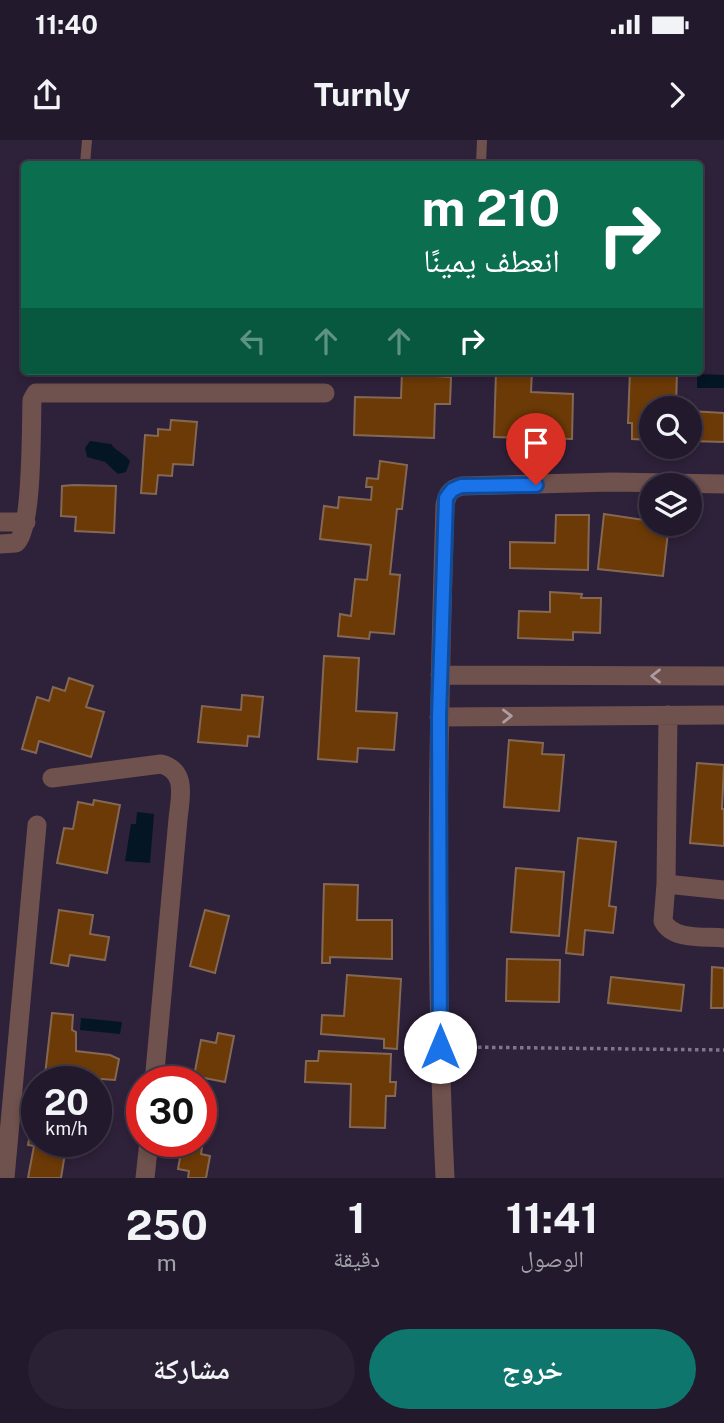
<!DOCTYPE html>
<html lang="ar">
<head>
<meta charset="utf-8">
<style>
  :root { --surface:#22192c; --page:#2a2234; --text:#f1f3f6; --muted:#a2a0a9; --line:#3f3848; --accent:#0f766e }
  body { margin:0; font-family:"Public Sans","Noto Naskh Arabic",sans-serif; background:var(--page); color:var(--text); direction:rtl; height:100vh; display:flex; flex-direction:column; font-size:26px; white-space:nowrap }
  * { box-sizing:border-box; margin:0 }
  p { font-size:23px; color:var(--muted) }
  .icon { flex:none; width:38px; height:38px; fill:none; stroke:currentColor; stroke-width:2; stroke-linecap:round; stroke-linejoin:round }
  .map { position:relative; height:1038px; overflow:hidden; direction:ltr }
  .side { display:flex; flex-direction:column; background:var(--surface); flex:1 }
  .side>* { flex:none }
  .banner { position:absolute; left:21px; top:21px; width:682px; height:214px; border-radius:7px; box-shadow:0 4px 10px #0003,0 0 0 2px var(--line); direction:rtl; background:#0b6e4f; color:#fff; overflow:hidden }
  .tools { position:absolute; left:639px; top:256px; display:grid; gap:14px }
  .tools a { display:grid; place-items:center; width:63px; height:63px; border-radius:50%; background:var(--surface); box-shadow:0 4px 10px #0003,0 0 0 2px var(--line); font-size:35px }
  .speed { position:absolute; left:21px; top:926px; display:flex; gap:14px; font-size:35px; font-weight:700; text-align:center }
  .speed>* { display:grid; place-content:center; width:91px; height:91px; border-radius:50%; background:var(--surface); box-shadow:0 4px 10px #0003,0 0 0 2px var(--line); line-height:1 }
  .speed small { font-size:18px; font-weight:400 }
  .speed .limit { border:10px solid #d22; background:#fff; color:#111 }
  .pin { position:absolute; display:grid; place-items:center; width:60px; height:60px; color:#fff; margin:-72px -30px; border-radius:50% 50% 50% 0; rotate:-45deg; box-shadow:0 0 7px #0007 }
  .pin .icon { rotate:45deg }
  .me { position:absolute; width:77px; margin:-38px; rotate:0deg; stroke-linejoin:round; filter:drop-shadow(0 0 5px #0008) }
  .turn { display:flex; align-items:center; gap:24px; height:147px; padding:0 28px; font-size:32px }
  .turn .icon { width:91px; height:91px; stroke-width:2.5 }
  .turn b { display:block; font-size:49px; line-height:60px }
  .lanes { display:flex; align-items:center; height:66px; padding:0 28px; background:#0003; justify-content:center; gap:35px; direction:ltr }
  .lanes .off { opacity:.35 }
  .eta { display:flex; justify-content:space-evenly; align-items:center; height:119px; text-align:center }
  .eta b { font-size:42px; font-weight:700; line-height:49px }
  .button { display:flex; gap:14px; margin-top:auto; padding:14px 28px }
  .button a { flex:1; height:80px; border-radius:42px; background:var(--accent); color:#fff; font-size:28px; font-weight:700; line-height:80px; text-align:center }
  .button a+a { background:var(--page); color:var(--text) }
  .status { display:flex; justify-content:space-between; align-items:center; height:49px; padding:0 35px; background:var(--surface); direction:ltr }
  .status svg { height:19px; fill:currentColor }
  header { display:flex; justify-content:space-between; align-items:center; height:91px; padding:0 28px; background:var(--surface); font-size:32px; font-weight:700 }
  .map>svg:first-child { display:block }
  .water { fill:#041623 }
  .building { fill:#6c3a06; stroke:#846854; stroke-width:2 }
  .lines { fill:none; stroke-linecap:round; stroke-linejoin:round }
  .path { stroke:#80768a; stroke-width:3.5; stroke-dasharray:3.5 3.5; stroke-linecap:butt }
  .service { stroke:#6f514d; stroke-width:10 }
  .minor { stroke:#6f514d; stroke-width:19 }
  .oneway { stroke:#ae9ca3 }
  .route-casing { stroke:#114b97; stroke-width:18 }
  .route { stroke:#1a73e8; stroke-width:12 }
</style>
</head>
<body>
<div class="status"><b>11:40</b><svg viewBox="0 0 49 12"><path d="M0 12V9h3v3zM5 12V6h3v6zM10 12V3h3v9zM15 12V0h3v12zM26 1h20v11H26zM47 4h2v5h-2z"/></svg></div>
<header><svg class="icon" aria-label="forward" viewBox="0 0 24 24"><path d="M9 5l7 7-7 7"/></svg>Turnly<svg class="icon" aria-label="share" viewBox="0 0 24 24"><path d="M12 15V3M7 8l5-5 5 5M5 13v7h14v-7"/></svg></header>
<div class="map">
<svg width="724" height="1038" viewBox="0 0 724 1038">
  <rect width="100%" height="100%" fill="#2e213a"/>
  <path class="water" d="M697 234 724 235V248H697Z
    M90 301 111 304C117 312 124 313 130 321L126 332 118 334 105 322 87 317 85 308Z
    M137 672 154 674 150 723 125 721 131 684H136Z
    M81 878 122 882 120 894 80 890Z"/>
  <path class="building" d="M402 231H435V236L451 237 450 264H435L434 298 354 295 355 257 401 258Z
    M496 231H532L531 252 573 254 572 299 494 297Z
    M630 231H677L676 268H651V300L632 299V283H628Z
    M690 271 724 273V302L690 301Z
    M171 280 197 282 193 325 173 324 172 336 158 335 156 354 141 353 145 295 158 296V289L170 290Z
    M380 321 407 325 402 369H397L390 434 400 435 394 494 370 492 369 499 338 496 340 474 351 476 355 439 367 440 371 405 320 399 324 366 338 368 339 357 371 360 372 347H366L367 338 378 339Z
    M74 345 116 346 114 393 75 391 76 377 61 376 62 346Z
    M604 374 651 381V383H669L663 436 598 429Z
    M556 375H589L588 430 510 428V402L555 403Z
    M550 452 582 454 581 458H601L600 493 573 492V500L518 498 519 471 550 472Z
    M324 516 359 518 356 571 397 573 394 610 358 608 357 622 318 619Z
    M69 538 93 546 86 567 104 572 91 617 39 601 36 613 22 609 37 557 49 561 53 547 65 551Z
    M242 555 263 557 259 597 248 596 247 606 198 602 202 566 241 570Z
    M509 600 543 603 542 614 564 615 559 671 504 667Z
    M697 623 724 625 722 669H724V706L690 703Z
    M94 660 120 665 107 733 57 723 64 688 73 689 78 662 93 665Z
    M578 698 616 702 609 766 616 767 613 793 585 790 583 815 566 813Z
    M516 728 564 732 559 796 511 792Z
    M324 744 358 745 357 780H392V819L330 817V823H322Z
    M59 770 93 775 90 794 109 797 105 820 70 815 68 826 51 823Z
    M205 770 229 776 215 833 190 826Z
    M507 819 560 820 559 862 506 861Z
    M712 827 724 828V868H711Z
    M347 835 401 839 397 909 384 908V899L321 894 322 875 344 876Z
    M611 837 684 845 681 871 608 863Z
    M52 873 73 875 72 890 76 892V911L110 915 119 919 115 940 45 935Z
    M218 893 234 896 225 942 194 936 201 900 216 903Z
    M319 911 391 914 390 942H396L395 956H386L385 988 350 987 351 944 305 942 306 921H318Z
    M33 977 37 978V1001H67L61 1038H28L34 1006 28 1005Z
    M203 1000 201 1014 210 1016 206 1038H188L189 1031 178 1029 183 1001Z"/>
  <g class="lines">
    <path class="path" d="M457 907 724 910"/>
    <path class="service" d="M85 24 87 0
      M481 24 482 0"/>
    <path class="minor" d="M0 382H26
      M0 404 16 403C33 390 31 285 32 260L36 253H325
      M440 535 724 536
      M668 575 666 744 663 781C673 801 705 796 724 798
      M439 577 724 575
      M52 638 161 624C188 631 180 658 178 679L154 942
      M666 744 724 750
      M5 1038 37 685
      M145 1038 149 1001
      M445 1038C434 814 438 589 445 365 447 354 450 349 462 346L613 342 724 344"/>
  </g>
  <defs><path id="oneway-chevron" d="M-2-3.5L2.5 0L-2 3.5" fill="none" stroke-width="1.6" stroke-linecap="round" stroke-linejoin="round" transform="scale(1.75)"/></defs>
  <g class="oneway">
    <use href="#oneway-chevron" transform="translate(656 536) rotate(180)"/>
    <use href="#oneway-chevron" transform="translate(507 576) rotate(-1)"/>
  </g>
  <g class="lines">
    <g class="route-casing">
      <path id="route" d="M440 907 439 577 446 358 452 350 461 346 536 345"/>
    </g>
    <use href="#route" class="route"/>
  </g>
</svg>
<div class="tools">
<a><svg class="icon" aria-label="search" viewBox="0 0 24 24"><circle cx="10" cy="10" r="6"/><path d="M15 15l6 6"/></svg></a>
<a><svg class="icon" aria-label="layers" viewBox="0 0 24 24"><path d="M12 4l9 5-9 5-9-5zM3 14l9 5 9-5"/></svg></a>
</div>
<div class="speed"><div>20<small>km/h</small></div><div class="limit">30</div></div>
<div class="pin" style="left:536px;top:345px;background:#d93025"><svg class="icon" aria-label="arrive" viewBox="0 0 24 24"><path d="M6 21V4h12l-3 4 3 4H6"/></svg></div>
<svg class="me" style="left:440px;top:907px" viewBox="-20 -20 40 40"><circle r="19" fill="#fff"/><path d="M0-13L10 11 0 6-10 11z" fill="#1a73e8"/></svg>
<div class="banner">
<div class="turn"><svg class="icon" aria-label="right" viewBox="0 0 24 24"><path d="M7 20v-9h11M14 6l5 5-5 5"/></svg><div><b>210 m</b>انعطف يمينًا</div></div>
<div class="lanes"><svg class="icon off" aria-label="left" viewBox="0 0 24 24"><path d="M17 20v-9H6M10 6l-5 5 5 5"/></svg><svg class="icon off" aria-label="ahead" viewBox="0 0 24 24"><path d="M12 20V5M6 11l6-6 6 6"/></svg><svg class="icon off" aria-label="ahead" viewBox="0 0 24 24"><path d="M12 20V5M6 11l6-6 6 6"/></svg><svg class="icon" aria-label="right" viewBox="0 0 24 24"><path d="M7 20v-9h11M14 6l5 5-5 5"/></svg></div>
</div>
</div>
<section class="side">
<div class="eta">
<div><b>11:41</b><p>الوصول</p></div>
<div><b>1</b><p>دقيقة</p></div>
<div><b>250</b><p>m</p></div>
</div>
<div class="button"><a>خروج</a><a>مشاركة</a></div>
</section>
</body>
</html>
